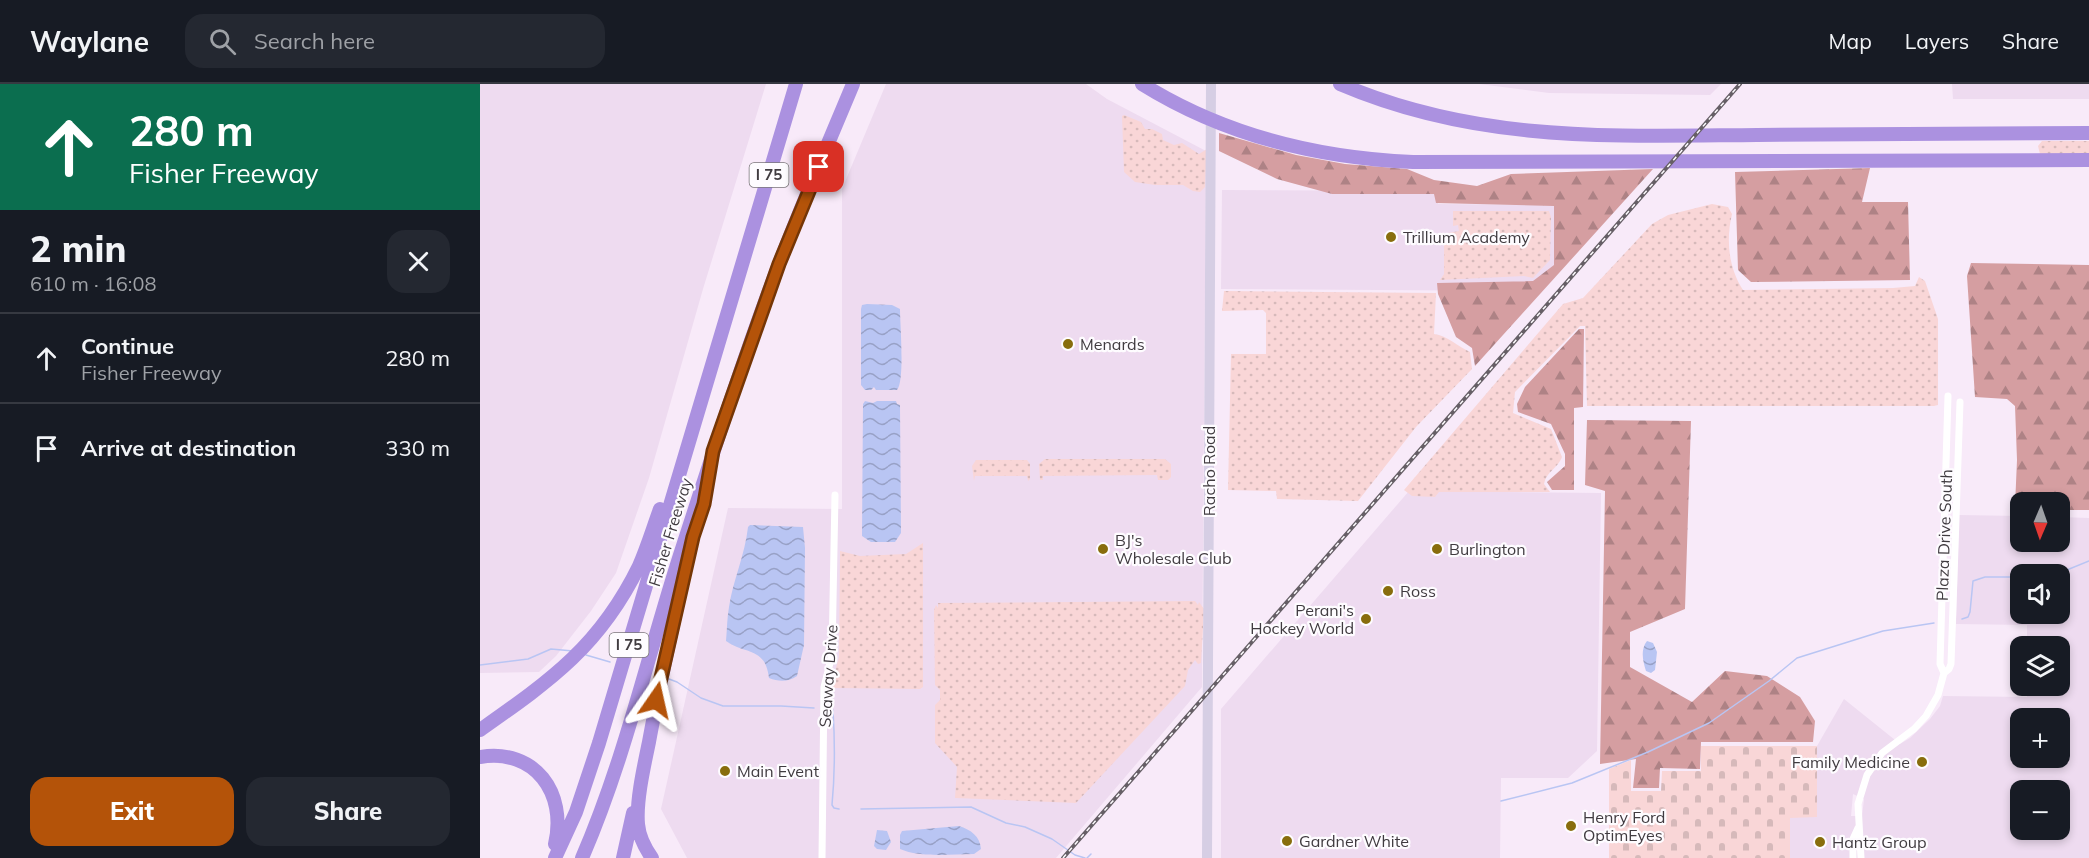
<!DOCTYPE html>
<html lang="en">
<head>
<meta charset="utf-8">
<style>
  :root { --surface:#171b24; --page:#242831; --text:#f1f3f6; --muted:#9ea1a6; --line:#363941; --accent:#b45309 }
  body { margin:0; font-family:Mulish,sans-serif; background:var(--page); color:var(--text); height:100vh; display:flex; flex-direction:column; font-size:22px; white-space:nowrap }
  * { box-sizing:border-box; margin:0 }
  p { font-size:20px; color:var(--muted) }
  .icon { flex:none; width:33px; height:33px; fill:none; stroke:currentColor; stroke-width:2; stroke-linecap:round; stroke-linejoin:round }
  .map { position:relative; flex:1; overflow:hidden }
  .drawer { display:flex; flex-direction:column; background:var(--surface); width:480px }
  .drawer>* { flex:none }
  .top-card { background:#0b6e4f; color:#fff; overflow:hidden }
  .needle { width:39px; rotate:182deg }
  .tools { position:absolute; left:1530px; top:408px; display:grid; gap:12px }
  .tools a { display:grid; place-items:center; width:60px; height:60px; border-radius:12px; background:var(--surface); box-shadow:0 3px 9px #0003; font-size:30px }
  .pin { position:absolute; display:grid; place-items:center; width:51px; height:51px; color:#fff; margin:-26px; border-radius:12px; box-shadow:0 3px 9px #0006 }
  .me { position:absolute; width:66px; margin:-33px; rotate:11deg; stroke-linejoin:round; filter:drop-shadow(0 0 4px #0008) }
  .turn { display:flex; align-items:center; gap:21px; height:126px; padding:0 30px; font-size:27px }
  .turn .icon { width:78px; height:78px; stroke-width:2.5 }
  .turn b { display:block; font-size:42px; line-height:51px }
  .round { display:grid; place-items:center; flex:none; width:63px; height:63px; border-radius:18px; background:var(--page) }
  .summary { display:flex; align-items:center; justify-content:space-between; height:102px; padding:0 30px }
  h1 { font-size:36px; font-weight:800; line-height:45px }
  .button { display:flex; gap:12px; margin-top:auto; padding:12px 30px }
  .button a { flex:1; height:69px; border-radius:18px; background:var(--accent); color:#fff; font-size:24px; font-weight:800; line-height:69px; text-align:center }
  .button a+a { background:var(--page); color:var(--text) }
  ul { padding:0; list-style:none }
  li { display:flex; align-items:center; gap:18px; height:90px; padding:0 30px; border-top:2px solid var(--line) }
  li div { flex:1 }
  li b { display:block; font-size:22px }
  li em { font-style:normal }
  header { display:flex; align-items:center; gap:36px; box-sizing:border-box; height:84px; padding:0 30px; background:var(--surface); border-bottom:2px solid var(--line) }
  header strong { font-size:28px }
  nav { display:flex; gap:33px; margin-inline-start:auto; font-size:21px }
  .search { width:420px; height:54px; background:var(--page); display:flex; align-items:center; gap:15px; box-sizing:border-box; padding:0 21px; border-radius:18px; color:var(--muted); font-size:22px }
  main { display:flex; flex:1; min-height:0 }
  .map>svg:first-child { display:block }
  .built { fill:#eedbf0; fill-rule:evenodd }
  .green { fill:url(#green-dots) }
  .forest { fill:url(#forest-firs) }
  .cemetery { fill:url(#cemetery-stones) }
  .water { fill:url(#water-waves) }
  .lines { fill:none; stroke-linecap:round; stroke-linejoin:round }
  .stream { stroke:#b9c5f3; stroke-width:1.5 }
  .street { stroke:#fff; stroke-width:7 }
  .secondary { stroke:#d6cee4; stroke-width:10 }
  .highway { stroke:#ab91e0; stroke-width:14 }
  .rail-casing { stroke:#665f66; stroke-width:4 }
  .rail { stroke:#fefcff; stroke-width:1.5; stroke-dasharray:4.5; stroke-linecap:butt }
  .route-casing { stroke:#753606; stroke-width:15 }
  .route { stroke:#b45309; stroke-width:10 }
  .poi-dot { fill:#886d0d; stroke:#fefcff; stroke-width:2 }
  .labels { text-anchor:middle; stroke-width:4.5; stroke-linejoin:round; paint-order:stroke }
  .shield { fill:#fefcff; stroke:#797579; stroke-width:1.5 }
  .shield-label { font-size:15px; font-weight:bold; fill:#403b40 }
  .poi-label { font-size:16px; fill:#403b40; stroke:#fefcff; text-anchor:start }
  .street-label { font-size:16px; fill:#403b40; stroke:#fefcff }
</style>
</head>
<body>
<header>
<strong>Waylane</strong>
<div class="search"><svg class="icon" aria-label="search" viewBox="0 0 24 24"><circle cx="10" cy="10" r="6"/><path d="M15 15l6 6"/></svg>Search here</div>
<nav><a>Map</a><a>Layers</a><a>Share</a></nav>
</header>
<main>
<section class="drawer">
<div class="top-card">
<div class="turn"><svg class="icon" aria-label="ahead" viewBox="0 0 24 24"><path d="M12 20V5M6 11l6-6 6 6"/></svg><div><b>280 m</b>Fisher Freeway</div></div>
</div>
<div class="summary"><div><h1>2 min</h1><p>610 m · 16:08</p></div><a class="round"><svg class="icon" aria-label="close" viewBox="0 0 24 24"><path d="M6 6l12 12M18 6L6 18"/></svg></a></div>
<ul>
<li><svg class="icon" aria-label="ahead" viewBox="0 0 24 24"><path d="M12 20V5M6 11l6-6 6 6"/></svg><div><b>Continue</b><p>Fisher Freeway</p></div><em>280 m</em></li>
<li><svg class="icon" aria-label="arrive" viewBox="0 0 24 24"><path d="M6 21V4h12l-3 4 3 4H6"/></svg><div><b>Arrive at destination</b></div><em>330 m</em></li>
</ul>
<div class="button"><a>Exit</a><a>Share</a></div>
</section>
<div class="map">
<svg width="1609" height="774" viewBox="0 0 1609 774">
  <defs>
    <pattern id="green-dots" width="8" height="8" patternUnits="userSpaceOnUse" patternTransform="scale(1.5)"><rect width="8" height="8" fill="#f9d6d7"/><path d="M2 2h.1M6 6h.1" fill="none" stroke="#d6b9ba" stroke-width="1.8" stroke-linecap="round"/></pattern>
    <pattern id="forest-firs" width="22" height="20" patternUnits="userSpaceOnUse" patternTransform="scale(1.5)"><rect width="22" height="20" fill="#d59ea1"/><path d="M5 1l3.5 6h-7zM16 11l3.5 6h-7z" fill="#ae8285"/></pattern>
    <pattern id="cemetery-stones" width="16" height="16" patternUnits="userSpaceOnUse" patternTransform="scale(1.5)"><rect width="16" height="16" fill="#f9d6d7"/><path d="M2 7V4a2 2 0 0 1 4 0v3zM10 15v-3a2 2 0 0 1 4 0v3z" fill="#d6b9ba"/></pattern>
    <pattern id="water-waves" width="16" height="10" patternUnits="userSpaceOnUse" patternTransform="scale(1.5)"><rect width="16" height="10" fill="#b9c5f3"/><path d="M0 5q4-4 8 0t8 0" fill="none" stroke="#98a1c6"/></pattern>
  </defs>
  <rect width="100%" height="100%" fill="#f8eaf9"/>
  <path class="built" d="M0 0H286L223 205 169 394 136 489 111 527 76 572 59 588 0 589Z
    M406 0H606L627 15 726 67 722 603 576 774H207L181 725 248 424 362 425V105Z
    M999 0H1241L1230 11 1069 9Z
    M1472 0H1609V15H1473Z
    M742 106 958 107V120L1081 121V185L1059 207 741 205Z
    M929 407 1121 409 1117 667 1088 694H1021L1020 774H741V625Z
    M1479 431 1540 432V458H1580V433L1609 434V774H1310V733H1336L1337 662 1364 615 1420 660 1430 654 1450 635 1460 622 1463 612 1547 613V602H1580V562H1547V541L1476 540ZM1540 490H1580V530H1540ZM1540 634H1580V674H1540ZM1540 706H1580V746H1540ZM1373 710 1384 715 1382 732H1371Z"/>
  <path class="green" d="M644 31 661 38 665 45H672L682 50 683 56 694 61 702 59 719 70 727 65 725 103 720 108 713 107 703 101H675L655 98 644 88 642 32Z
    M1562 57H1609V71L1560 70 1558 62Z
    M1232 120 1248 123 1252 130C1246 155 1248 183 1263 206L1413 204 1435 202 1439 193 1445 197 1458 235V321L1454 322H1107L1105 242H1100L1035 308 1033 329 1071 345 1082 373C1078 384 1066 388 1064 400L1070 408H959L955 413 932 412 924 406 1083 220 1103 214 1172 140 1188 131Z
    M973 127H1069L1071 133 1070 176 1053 194 1044 192 960 196 964 190V153L968 149 979 147 978 141 973 142Z
    M744 207 956 209 954 250C968 252 977 262 990 268L992 285 936 343 878 417 797 415 796 407 748 406 751 270H786V229L783 226 742 227Z
    M565 375H685L691 380V393L688 396H678L677 391 563 392V396H560L559 380Z
    M496 376H547L550 380V395L548 397 547 392H495L494 397 492 382Z
    M443 459V603L440 605 354 604 352 599 359 573 360 467 380 472 426 470Z
    M715 517 718 521 719 518 724 525 721 579 718 580 715 576 708 586 705 602 596 719 475 714 477 683 455 659V621L460 616V606L455 601 454 526 456 521 458 524V519Z"/>
  <path class="forest" d="M739 49 816 71 865 80 927 85 954 96 997 102 1031 90 1173 85 995 282 992 264 976 253 958 210 957 199 1053 197 1074 181V122L956 119 954 110H852L797 95 739 67Z
    M1390 84 1382 118H1428L1430 196 1271 198 1258 186 1255 88Z
    M1491 179 1609 181V426H1580V418H1540V424L1535 422 1537 376 1535 322 1527 315 1495 313 1487 192Z
    M1099 245H1104L1103 323 1094 324V406H1072L1067 398 1085 382V370L1071 340 1038 328 1037 320 1045 303Z
    M1107 336 1211 337 1205 525 1150 548V583L1212 618 1245 587 1287 592 1320 613 1335 637 1333 658H1221L1220 685 1180 684 1179 704H1153L1156 675 1120 680 1125 407 1105 401Z"/>
  <path class="cemetery" d="M1221 662H1337V733L1310 734V774H1129V685L1151 676V707H1181L1182 687H1221Z"/>
  <path class="water" d="M387 220 412 221 420 225C420 240 425 297 417 306H396L394 303 391 306H385L381 301V225L382 221Z
    M385 317 393 319 397 317H416L417 320 420 321 421 449 415 458H391L382 452 383 320Z
    M270 441 323 443 325 464 324 561 317 592C308 598 299 598 289 594 285 562 265 571 246 557 247 546 247 534 249 523 253 496 265 471 268 443Z
    M1167 557 1173 559 1177 568 1175 586 1171 589 1166 587C1163 577 1160 566 1167 557Z
    M479 742C491 746 500 752 501 765L494 770C472 770 440 774 420 765V751L422 747Z
    M397 746 407 747 411 758 406 766 397 765 394 762Z"/>
  <g class="lines">
    <path class="stream" d="M1577 490 1609 477
      M1482 535 1488 533 1490 528 1493 497 1505 493H1540
      M106 571 130 578
      M0 581 48 575 71 565 93 567
      M189 595 197 598 221 614 243 622H301L334 624
      M349 625 353 626C355 658 355 689 352 721L354 724 359 725
      M1021 717 1092 699 1168 668 1229 639 1289 597 1317 574 1403 547 1454 539
      M381 725 491 723 526 739 545 743 572 755 595 771 605 774
      M607 774 611 770"/>
    <path class="street" d="M1464 589 1460 580 1468 312
      M342 774 344 603 352 571 355 411
      M1373 774V755L1378 744
      M1381 774 1378 720 1387 691 1402 669 1434 645 1446 632 1458 611 1464 589 1469 585 1471 580 1480 318"/>
    <path class="secondary" d="M727 774 731 0"/>
    <path class="highway" d="M662 0C744 51 837 74 933 78L1609 76
      M860 0C998 59 1131 52 1277 51 1387 50 1498 49 1609 49
      M0 646C71 596 120 562 159 482 167 464 173 444 180 425
      M0 673C55 664 87 709 75 760
      M75 774 96 728 119 659 316 0
      M102 774C145 675 168 570 201 468 232 372 263 275 299 180 322 120 348 60 373 0
      M143 774 153 729
      M172 774C165 764 159 752 158 740 156 717 164 682 169 658 181 592 196 527 211 461"/>
    <g class="rail-casing">
      <path id="rail" d="M583 774 1260 0"/>
    </g>
    <use href="#rail" class="rail"/>
  </g>
  <g class="lines">
    <g class="route-casing">
      <path id="route" d="M176 616 213 453 224 420 233 367 299 180 339 83"/>
    </g>
    <use href="#route" class="route"/>
  </g>
  <g class="poi-dot">
    <circle cx="911" cy="153" r="6"/>
    <circle cx="588" cy="260" r="6"/>
    <circle cx="623" cy="465" r="6"/>
    <circle cx="957" cy="465" r="6"/>
    <circle cx="908" cy="507" r="6"/>
    <circle cx="886" cy="535" r="6"/>
    <circle cx="1442" cy="678" r="6"/>
    <circle cx="245" cy="687" r="6"/>
    <circle cx="1091" cy="742" r="6"/>
    <circle cx="807" cy="757" r="6"/>
    <circle cx="1340" cy="758" r="6"/>
  </g>
  <g class="labels">
    <g class="shield">
      <rect x="269.5" y="79" width="39" height="24" rx="4.5"/>
      <rect x="129.5" y="549" width="39" height="24" rx="4.5"/>
    </g>
    <g class="shield-label">
      <text x="289" y="96">I 75</text>
      <text x="149" y="566">I 75</text>
    </g>
    <g class="poi-label">
      <text x="923" y="159">Trillium Academy</text>
      <text x="600" y="266">Menards</text>
      <text x="635" y="462">BJ's<tspan x="635" dy="18">Wholesale Club</tspan></text>
      <text x="969" y="471">Burlington</text>
      <text x="920" y="513">Ross</text>
      <text x="874" y="532" text-anchor="end">Perani's<tspan x="874" dy="18">Hockey World</tspan></text>
      <text x="1430" y="684" text-anchor="end">Family Medicine</text>
      <text x="257" y="693">Main Event</text>
      <text x="1103" y="739">Henry Ford<tspan x="1103" dy="18">OptimEyes</tspan></text>
      <text x="819" y="763">Gardner White</text>
      <text x="1352" y="764">Hantz Group</text>
    </g>
    <g class="street-label">
      <text transform="translate(729 387) rotate(-90)" y="6">Racho Road</text>
      <text transform="translate(190 448) rotate(-73)" y="6">Fisher Freeway</text>
      <text transform="translate(1464 451) rotate(-88)" y="6">Plaza Drive South</text>
      <text transform="translate(348 592) rotate(-86)" y="6">Seaway Drive</text>
    </g>
  </g>
</svg>
<div class="tools">
<a><svg class="needle" viewBox="-14 -14 28 28"><path d="M0-13l5 13h-10z" fill="#e53935"/><path d="M0 13l5-13h-10z" fill="#9ea1a6"/></svg></a>
<a><svg class="icon" aria-label="sound" viewBox="0 0 24 24"><path d="M4 9h4l5-4v14l-5-4H4zM17 9q2 3 0 6"/></svg></a>
<a><svg class="icon" aria-label="layers" viewBox="0 0 24 24"><path d="M12 4l9 5-9 5-9-5zM3 14l9 5 9-5"/></svg></a>
<a>+</a>
<a>−</a>
</div>
<div class="pin" style="left:339px;top:83px;background:#d93025"><svg class="icon" aria-label="arrive" viewBox="0 0 24 24"><path d="M6 21V4h12l-3 4 3 4H6"/></svg></div>
<svg class="me" style="left:176px;top:616px" viewBox="-20 -20 40 40"><path d="M0-17L14 15 0 8-14 15z" fill="#b45309" stroke="#fff" stroke-width="4"/></svg>
</div>
</main>
</body>
</html>
